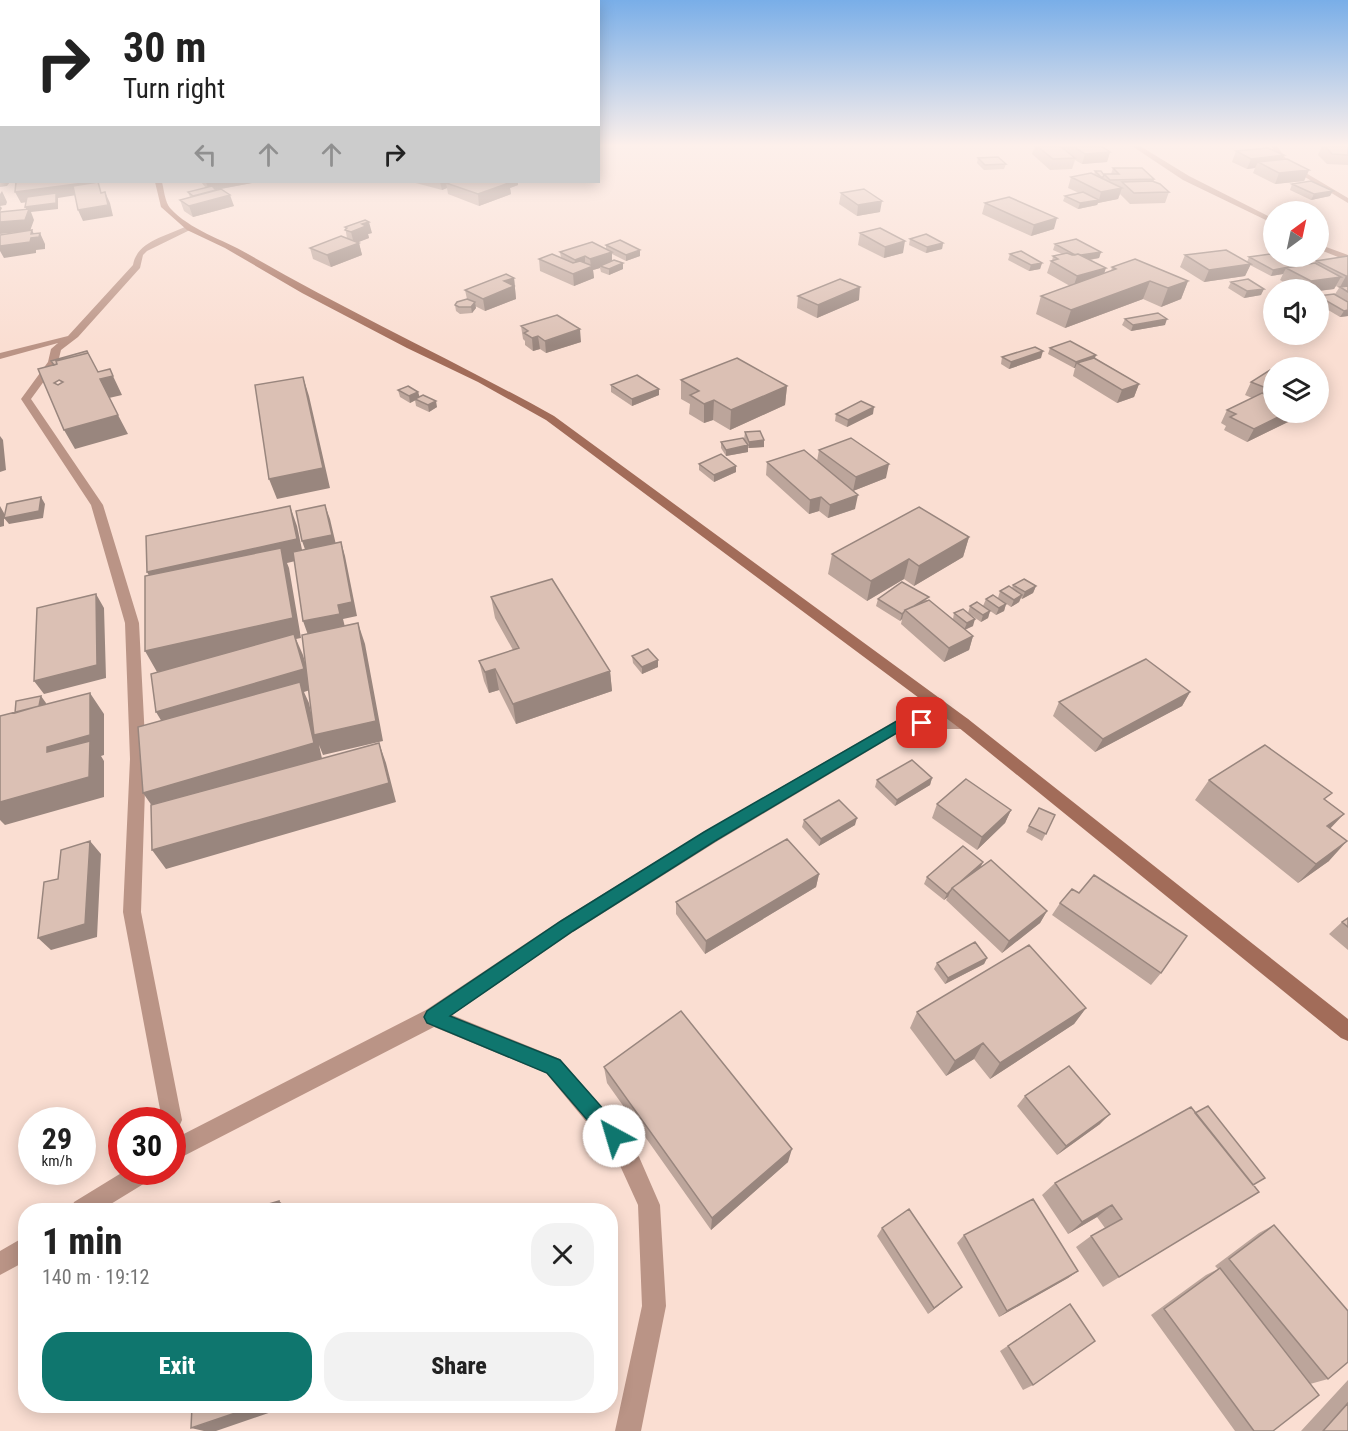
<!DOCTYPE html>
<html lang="en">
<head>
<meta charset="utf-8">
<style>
  :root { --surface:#fff; --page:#f2f2f2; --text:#222; --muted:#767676; --accent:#0f766e }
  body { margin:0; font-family:"Roboto Condensed",sans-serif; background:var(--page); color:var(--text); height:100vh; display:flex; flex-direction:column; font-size:22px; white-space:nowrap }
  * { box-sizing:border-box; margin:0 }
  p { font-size:20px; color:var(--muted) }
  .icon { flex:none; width:33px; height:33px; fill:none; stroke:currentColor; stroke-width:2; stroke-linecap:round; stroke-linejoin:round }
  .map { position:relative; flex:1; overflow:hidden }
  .panel { position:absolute; left:18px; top:1203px; width:600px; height:210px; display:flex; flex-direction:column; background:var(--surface); border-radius:24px; box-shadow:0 3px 15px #0003 }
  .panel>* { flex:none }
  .banner { position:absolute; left:0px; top:0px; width:600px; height:183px; box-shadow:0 3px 15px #0003; background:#fff; color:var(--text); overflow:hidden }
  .needle { width:39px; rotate:33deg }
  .fabs { position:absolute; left:1263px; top:201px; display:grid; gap:12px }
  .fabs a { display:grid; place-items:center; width:66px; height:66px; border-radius:50%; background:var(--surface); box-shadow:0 3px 15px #0003; font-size:30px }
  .speed { position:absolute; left:18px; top:1107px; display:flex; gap:12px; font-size:30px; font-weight:700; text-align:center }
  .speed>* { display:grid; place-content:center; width:78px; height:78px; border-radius:50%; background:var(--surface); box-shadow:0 3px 15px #0003; line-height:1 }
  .speed small { font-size:15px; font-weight:400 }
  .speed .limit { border:9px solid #d22; background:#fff; color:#111 }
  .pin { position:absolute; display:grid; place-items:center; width:51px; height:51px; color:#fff; margin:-26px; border-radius:12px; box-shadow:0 3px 9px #0006 }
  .me { position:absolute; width:66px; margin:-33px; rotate:321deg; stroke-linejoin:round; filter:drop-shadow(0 0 4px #0008) }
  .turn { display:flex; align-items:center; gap:21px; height:126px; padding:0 24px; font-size:27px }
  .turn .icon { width:78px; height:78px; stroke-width:2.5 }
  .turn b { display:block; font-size:42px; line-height:51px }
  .lanes { display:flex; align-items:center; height:57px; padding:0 24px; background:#0003; justify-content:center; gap:30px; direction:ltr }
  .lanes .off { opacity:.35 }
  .round { display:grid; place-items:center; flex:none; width:63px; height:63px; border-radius:24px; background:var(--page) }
  .head { display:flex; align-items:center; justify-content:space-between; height:102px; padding:0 24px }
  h1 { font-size:36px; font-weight:800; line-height:45px }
  .action { display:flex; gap:12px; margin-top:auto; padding:12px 24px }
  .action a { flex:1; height:69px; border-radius:24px; background:var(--accent); color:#fff; font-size:24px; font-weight:800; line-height:69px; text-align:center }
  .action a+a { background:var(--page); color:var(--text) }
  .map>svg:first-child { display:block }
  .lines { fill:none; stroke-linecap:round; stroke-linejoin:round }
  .minor { fill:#ba9486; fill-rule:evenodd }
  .secondary { fill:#a26c59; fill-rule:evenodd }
  .wall { fill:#bca59b }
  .shaded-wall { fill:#99867e }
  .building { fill:#dbc0b4; stroke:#99867e; stroke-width:1.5; fill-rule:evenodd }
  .route { fill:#0f766e; stroke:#0a4d48; stroke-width:1.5 }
</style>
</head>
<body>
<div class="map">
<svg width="1348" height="1431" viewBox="0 0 1348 1431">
  <rect width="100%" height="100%" fill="#faded2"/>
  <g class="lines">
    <path class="minor" d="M1132 146H1140L1189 176 1274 219V224L1183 180Z
      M1271 146H1277L1289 163 1348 198V203L1285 165Z
      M187 226 194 228 147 251 143 255 140 268 78 337 61 350 58 362 31 399 103 505 139 623 146 759 141 912 182 1120 179 1127 172 1130V1120H162L123 912 130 759 125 623 91 505 21 399 48 362 51 349 58 343 0 359V353L68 336 133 265C137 241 167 236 187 226Z
      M1318 244 1348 255V261L1318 249Z
      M902 717H963L968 719 971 723 968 727 963 729H905L716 842 573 932 452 1015 560 1059 633 1143 660 1205 666 1306 641 1431H615L642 1306 638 1205 617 1159 546 1073 434 1027 172 1162V1140L426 1010 561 920 704 832Z
      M123 1172H153L150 1180 101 1210H71L74 1202Z
      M26 1236V1261L0 1275V1251Z"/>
    <path class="secondary" d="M155 182H162C164 190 165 202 170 208 190 230 222 239 248 254 348 312 453 360 554 416L968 719 1348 1019V1041L1341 1038 958 727 546 420 478 382 407 348 302 293 225 248 187 230 161 207Z"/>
  </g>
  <path class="wall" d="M1035 146H1060L1063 148V146H1101L1110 152 1107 162 1082 164 1075 160 1072 169 1050 170 1032 154Z
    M1322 146H1348V165L1327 164 1318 155Z
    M1236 151 1282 160 1309 170 1304 181 1275 184 1253 173 1255 168 1247 169 1232 162Z
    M978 158 1006 164 1004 169 984 170 977 163Z
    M1113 168 1154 179V182L1169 192 1165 203 1130 204 1120 194 1118 199 1098 203 1097 205 1078 209 1063 201 1065 196 1079 193 1068 188 1071 177 1094 175 1095 171 1104 175 1111 174Z
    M201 182H251L252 183 221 189 234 206 193 217 184 211 180 200 190 197 188 192 206 188Z
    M412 182H518V185L510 188 511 194 479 206 448 194 447 188 442 190Z
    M1292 184 1330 196 1311 200 1290 190Z
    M841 193 880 212 857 216 839 204Z
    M985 203 1054 229 1031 236 982 214Z
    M345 227 372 233 368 234 369 238 357 242 359 243 362 255 331 267 313 259 310 248 347 238Z
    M860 233 903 253 884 258 858 245Z
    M910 239 943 243 942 249 926 253 909 245Z
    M1055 244 1101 252 1099 258 1090 260 1104 273 1111 271 1112 267 1188 281 1181 299 1161 307 1143 299 1065 328 1036 314 1041 296 1070 286 1047 273 1051 261H1052L1053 256 1062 254 1053 250Z
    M606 245 640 256 626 261 612 254V260L623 269 609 275 601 272 600 268 593 270 594 278 574 286 540 271 539 259 561 258 560 252 606 249Z
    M1010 254 1042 263 1040 269 1029 271 1008 260Z
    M1185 255 1247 262 1249 257 1294 266 1315 263 1316 261 1348 256V316L1340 317 1318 304V296L1335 294 1339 288 1336 286 1334 289 1318 291V290H1298L1280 280 1283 274 1271 276 1250 265 1245 276 1204 282 1180 267Z
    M514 278 516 299 485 311 475 306 476 308 472 313 460 314 456 311 455 305 467 299 465 290Z
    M1231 282 1261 295 1244 298 1228 288Z
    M798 296 859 300 817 318 797 308Z
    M1125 319 1165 325 1131 331 1122 325Z
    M521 326 581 342 546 353 540 349 533 351 525 345V341L523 339Z
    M1050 348 1095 358 1139 384 1134 397 1117 403 1073 376 1075 368H1074L1048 354Z
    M1002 357 1041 358 1009 369 1001 364Z
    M1274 371V412H1294L1288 422 1247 442 1224 430 1226 426 1221 423 1227 410 1252 398 1245 395 1251 382Z
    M681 380 787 386 785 405 730 430 713 420 704 423 689 414 690 404 681 399Z
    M611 385 659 395 632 406 611 392Z
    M398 390 418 392 419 397 437 407 429 412 416 406 415 400 410 403 400 397Z
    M836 414H873L847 427 835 421Z
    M745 432 764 447 748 448V452L726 456 721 448V442L744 439Z
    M819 450 886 478 853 491 855 509 828 518 819 511 809 514 766 475 767 462 817 461Z
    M699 464 736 472 714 482 699 470Z
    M969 537 963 557 914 586 904 579 867 601 828 574 832 554Z
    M1013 585 1036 586 1033 593 1022 599 1021 598 1019 602 1011 607 998 598 1000 591 1012 588Z
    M491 597 610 671 612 691 516 724 499 690 489 693 484 681 479 661 513 650 495 618Z
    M878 599 928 600 953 619 954 613H968L970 606 990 611 988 618 981 622 971 615 973 626 965 630 973 636 969 650 944 662 901 624 902 619 900 621 876 606Z
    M986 599 1006 604 1004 611 996 615 983 606Z
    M632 656 658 660V667L642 674 633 663Z
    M1190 692 1182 706 1095 752 1053 716 1059 702Z
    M932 778 930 785 895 806 875 787 877 780Z
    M1209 780 1326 800 1331 829 1329 861 1298 883 1195 800Z
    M937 804 1011 810 1005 823 977 850 932 818Z
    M1055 815 1042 841 1026 832 1029 826Z
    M804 820 855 825 819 846 802 827Z
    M983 862 980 868 1047 911 1040 923 1002 953 946 900 948 897 944 900 924 884 927 877Z
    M819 874 816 887 705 954 676 914V902Z
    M1079 893 1161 973 1151 985 1052 915 1060 903Z
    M1348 918V950L1329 934 1342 922Z
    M987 958 984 964 945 984 934 969 937 963Z
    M1086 1008 1074 1024 990 1079 974 1059 946 1076 910 1028 917 1012Z
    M604 1067 788 1162 711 1230 607 1083Z
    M1025 1096 1100 1124 1057 1155 1017 1106Z
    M1055 1183 1254 1185 1259 1192 1103 1287 1076 1247 1091 1236 1105 1228 1097 1217 1068 1234 1042 1195Z
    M1274 1225 1328 1379 1310 1384 1273 1431H1235L1151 1315 1206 1275 1218 1269 1215 1266 1259 1233Z
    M882 1228 962 1287 928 1314 877 1236Z
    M964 1235 1078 1271 1068 1278 999 1317 957 1243Z
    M1070 1304 1033 1385 1023 1390 1000 1351Z
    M1348 1380V1431H1301Z"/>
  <path class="shaded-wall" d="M1110 152 1107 162 1082 164 1085 154Z
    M1284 155 1279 165 1258 162 1255 168 1247 169 1251 159Z
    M1309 170 1304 181 1275 184 1279 173Z
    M0 176H2V182H10L7 186 0 187Z
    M84 182H88L89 193 58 198V209L31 212 34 220 30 231 0 234V222L28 212 25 207 56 198 21 203 15 192Z
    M206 182H251L252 183 209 191Z
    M440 182H456L446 183 447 188 442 190Z
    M511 182H518V185L510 188 511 194 479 206 478 194Z
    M1122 188 1118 199 1098 203 1097 205 1078 209 1080 203 1099 200 1101 192Z
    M2 191 7 202 6 205 0 206 2 208 0 212V194Z
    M1333 191 1330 196 1311 200 1314 194Z
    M105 192 110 203 113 216 83 221 78 210Z
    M230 195 234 206 193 217 189 206Z
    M882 201 880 212 857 216 858 205Z
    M1057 218 1054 229 1031 236 1034 225Z
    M369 222 372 233 368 234 369 238 354 244 351 232 362 224Z
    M32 230 36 238 40 233 45 244V249L36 250V253L4 258 0 251V246L31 234Z
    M905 241 903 253 884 258 885 247Z
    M359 243 362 255 331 267 327 255Z
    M943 243 942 249 926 253 927 247Z
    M640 250V256L626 261V255Z
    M612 252V264L600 266V268L593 270 594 278 574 286 573 274 591 267 590 259Z
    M1101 252 1099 258 1076 262 1078 256Z
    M585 256V268L576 271 575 260Z
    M623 263V269L609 275V269Z
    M1042 263 1040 269 1029 271 1031 265Z
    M1251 264 1245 276 1204 282 1209 270Z
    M1106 268 1102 280 1073 288 1077 276Z
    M1286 268 1283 274 1271 276 1273 270Z
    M1346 276H1348V286L1340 287Z
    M1341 277 1334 289 1318 291V290H1307L1311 281Z
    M514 278 516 299 485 311 483 299 504 281Z
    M1150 281 1143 299 1065 328 1071 310Z
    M1188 281 1181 299 1161 307 1168 288Z
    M860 287 859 300 817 318 818 305Z
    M1264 289 1261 295 1244 298 1247 291Z
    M475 302 476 308 472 313 471 307Z
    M1348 310V316L1340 317 1344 311Z
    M1167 319 1165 325 1131 331 1133 325Z
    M580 329 581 342 546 353 545 341Z
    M538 336 540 349 533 351 532 338Z
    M1043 351 1041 358 1009 369 1011 362Z
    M1096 355 1094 361 1077 363 1075 368H1074L1076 362Z
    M113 376 122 395 109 398 100 379Z
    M303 377 309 396 330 488 277 499 269 479Z
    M1139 384 1134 397 1117 403 1122 390Z
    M787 386 785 405 730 430 731 410Z
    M659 389V395L632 406V399Z
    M418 392 420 398 410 403 409 396Z
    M714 400 713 420 704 423V404Z
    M436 401 437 407 429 412 428 405Z
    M874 407 873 414 847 427 848 420Z
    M1288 412H1294L1288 422 1247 442 1254 429Z
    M118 415 128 434 75 449 64 430Z
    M0 436 3 440 6 470 0 472Z
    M764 440V447L749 448V442Z
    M748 445V452L726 456V450Z
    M889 464 886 478 853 491 856 477Z
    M736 466V472L714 482V475Z
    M858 495 855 509 828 518 830 505Z
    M41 497 45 504 43 518 9 524 4 518Z
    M821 497 819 511 809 514 810 500Z
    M325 505 330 519 337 549 307 555 302 541Z
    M0 506 4 513V526L0 527Z
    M290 506 297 526 304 559 287 563 289 568 301 638 296 639 303 655 313 689 304 692 309 703 316 735 358 623 365 644 383 741 323 755 319 745 323 763 157 813 143 793 168 732 156 712 296 640 157 672 145 651 158 592 147 572Z
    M969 537 963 557 914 586 919 566Z
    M341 542 345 556 357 616 343 619 345 627 308 635 303 621 338 605Z
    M909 559 904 579 867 601 871 581Z
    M1036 586 1033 593 1022 599 1025 592Z
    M96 594 104 608 106 678 44 694 34 681Z
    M1022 595 1019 602 1011 607 1014 600Z
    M1006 604 1004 611 996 615 999 608Z
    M990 611 988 618 981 622 983 615Z
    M904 612 902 619 900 621 902 614Z
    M975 619 973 626 964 630 967 623Z
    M973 636 969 650 944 662 949 648Z
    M658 660V667L642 674V667Z
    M495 669 499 690 489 693 485 672Z
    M610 671 612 691 516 724 513 704Z
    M1190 692 1182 706 1095 752 1103 739Z
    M90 693 104 714V755L101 756 104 761V797L5 825 0 820V802L47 752V747Z
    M41 696 46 703 44 718 20 724Z
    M379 743 386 763 396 802 166 869 152 850Z
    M932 778 930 785 895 806 897 800Z
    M1011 810 1005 823 977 850 982 837Z
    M1344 814 1326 833 1327 826Z
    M857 818 855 825 819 846 821 839Z
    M90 841 101 854 97 937 51 950 38 938Z
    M1347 841 1329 861 1298 883 1316 864Z
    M983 862 980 868 952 889Z
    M819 874 816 887 705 954 706 941Z
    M951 890 948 897 944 900 947 894Z
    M1047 911 1040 923 1002 953 1009 941Z
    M987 958 984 964 945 984 948 978Z
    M1086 1008 1074 1024 990 1079 1000 1063Z
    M983 1043 974 1059 946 1076 955 1061Z
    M1110 1114 1100 1124 1057 1155 1066 1146Z
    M792 1149 788 1162 711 1230 712 1218Z
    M279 1201 290 1210H279Z
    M1112 1205 1097 1217 1068 1234 1082 1222Z
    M1078 1271 1068 1278 999 1317 1007 1311Z
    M962 1287 954 1293 928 1314 934 1308Z
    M256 1406H289L216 1431H204L191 1428Z"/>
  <path class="building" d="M1037 146H1060L1075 158 1053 159Z
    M1073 146H1101L1110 152 1085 154Z
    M1325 146H1348V155L1332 154Z
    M1268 148 1284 155 1251 159 1236 151Z
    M2 151V164H0V152Z
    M998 157 1006 164 985 165 978 158Z
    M1287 159 1309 170 1279 173 1258 162Z
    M1113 168H1142L1154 179 1110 180 1104 174H1119Z
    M1095 171H1101L1104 175 1103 177H1101Z
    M1091 173 1122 188 1101 192 1071 177Z
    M1152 181 1160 184 1169 192 1134 193 1122 182Z
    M1311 181 1333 191 1314 194 1292 184Z
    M16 182H84V183L15 192Z
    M98 182 101 193 105 192 108 205 78 210 73 186Z
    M451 182H504L509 183 478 194 446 183Z
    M212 186 216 190 193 196 188 192Z
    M221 189 230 195 189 206 180 200Z
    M864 189 882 201 858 205 841 193Z
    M1083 192 1099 200 1080 203 1065 196Z
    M56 193V203L25 207 27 197Z
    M1009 197 1057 218 1034 225 985 203Z
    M29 209 25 220 0 222V212Z
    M365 220 369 222 362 224 366 226 351 232 345 230 347 228 345 227Z
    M880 228 905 241 885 247 860 233Z
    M32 230 31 234 40 233 39 237 31 238 30 242 0 246V235Z
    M926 234 943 243 927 247 910 239Z
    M341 236 359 243 327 255 310 248Z
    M1076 239 1101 252 1081 255 1078 254 1075 255 1055 244Z
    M620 240 640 250 626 255 606 245Z
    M592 242 612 252 590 259 585 256 575 260 560 252Z
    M1226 250 1251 264 1209 270 1185 255Z
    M1021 251 1042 263 1031 265 1010 254Z
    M1067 253 1072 255 1078 254 1106 268 1077 276 1051 261 1058 259 1053 256Z
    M552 254 573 263 580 261 593 266 573 274 539 259Z
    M1270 254 1274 256H1275L1294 266 1273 270 1249 257Z
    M1348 256V276H1346L1316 261Z
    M1135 259 1188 281 1168 288 1150 281 1071 310 1041 296 1116 269 1112 267Z
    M614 260 623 263 609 269 600 266Z
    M1315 263 1341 277 1311 281 1286 268Z
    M506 274 514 278 504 281 514 286 483 299 465 290Z
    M840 279 860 287 818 305 798 296Z
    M1248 279 1264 289 1247 291 1231 282Z
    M1348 286V292L1340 287Z
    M1334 294 1348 302V310L1344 311 1318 296Z
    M467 299 475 302 471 307H459L455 305 457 302Z
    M1158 313 1167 319 1133 325 1125 319Z
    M557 315 580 329 545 341 538 336 532 338 524 333 528 331 521 326Z
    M1070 341 1096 355 1076 362 1050 348Z
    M1035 347 1043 351 1011 362 1002 357Z
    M87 351 88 353 56 361 57 364 54 365 51 361Z
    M88 353 98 372 110 369 113 376 100 379 118 415 64 430 38 369 57 364 56 361ZM59 380 63 382 58 385 54 383Z
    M737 358 787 386 731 410 714 400 704 404 690 395 699 391 681 380Z
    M1094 358 1139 384 1122 390 1077 363Z
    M1270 370 1274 371V391L1251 382Z
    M637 375 659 389 632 399 611 385Z
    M303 377 323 468 269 479 255 385Z
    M408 386 418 392 409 396 398 390Z
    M1262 393 1274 398V412H1288L1254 429 1230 417 1236 414 1227 410Z
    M423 395 436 401 428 405 415 399Z
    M861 401 874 407 848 420 836 414Z
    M760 431 764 440 749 442 745 432Z
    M743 438 748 445 726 450 721 442Z
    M851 438 889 464 856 477 819 450Z
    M804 450 858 495 830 505 821 497 810 500 767 462Z
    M721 454 736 466 714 475 699 464Z
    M41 497 39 511 4 518 7 504Z
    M325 505 332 535 302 541 296 511Z
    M290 506 297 539 147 572 146 536Z
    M919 507 969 537 919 566 909 559 871 581 832 554Z
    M341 542 352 602 338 605 340 614 303 621 293 552Z
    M281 548 293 618 145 651V576Z
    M552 579 610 671 513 704 495 669 485 672 479 661 519 648 491 597Z
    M1024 579 1036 586 1025 592 1013 585Z
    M902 582 929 597 914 606 905 610 904 612 902 614 878 599Z
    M1009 586 1022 595 1014 600 1000 591Z
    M96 594 97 665 34 681 37 608Z
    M993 595 1006 604 999 608 986 599Z
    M929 600 973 636 949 648 905 610Z
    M977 602 990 611 983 615 970 606Z
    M963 609 975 619 967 623 954 613Z
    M358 623 376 721 314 735 302 635Z
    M294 634 304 669 156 712 151 674Z
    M648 649 658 660 642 667 632 656Z
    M1146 659 1190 692 1103 739 1059 702Z
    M300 682 314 743 143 793 138 727Z
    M90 693V735L47 747V752L90 741 89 777 0 802V716Z
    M41 696 39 706 15 713 16 701Z
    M379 743 389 783 152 850 151 805Z
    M1265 745 1332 793 1324 799 1344 814 1327 826 1347 841 1316 864 1209 780Z
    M912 760 932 778 897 800 877 780Z
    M966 779 1011 810 982 837 937 804Z
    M839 800 857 818 821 839 804 820Z
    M1039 808 1055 815 1046 834 1029 826Z
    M787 839 819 874 706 941 676 902Z
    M90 841 85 924 38 938 44 882 58 879 61 850Z
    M963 846 983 862 960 882 952 888 951 890 947 894 927 877Z
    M991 860 1047 911 1009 941 952 888Z
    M1094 875 1187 936 1161 973 1060 903 1072 889 1079 893Z
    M1348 918V927L1342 922Z
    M975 942 987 958 948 978 937 963Z
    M1029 945 1086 1008 1000 1063 983 1043 955 1061 917 1012Z
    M681 1011 792 1149 712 1218 604 1067Z
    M1069 1066 1110 1114 1066 1146 1025 1096Z
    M1208 1106 1265 1178 1253 1185 1195 1113Z
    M1191 1107 1259 1192 1119 1277 1091 1236 1122 1219 1112 1205 1082 1222 1055 1183Z
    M1033 1199 1078 1271 1007 1311 964 1235Z
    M279 1201V1210H248Z
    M909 1209 962 1287 934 1308 882 1228Z
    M1274 1225 1348 1311V1362L1328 1379 1229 1259Z
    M1220 1268 1319 1395 1273 1431H1254L1164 1309Z
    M1070 1304 1095 1341 1033 1385 1008 1346Z
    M1348 1403V1431H1323Z
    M192 1406H256L191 1428Z"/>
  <linearGradient id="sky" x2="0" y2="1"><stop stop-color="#79aee8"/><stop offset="0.42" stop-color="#fdf0eb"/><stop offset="1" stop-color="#fdf0eb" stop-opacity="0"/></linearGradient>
  <rect width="1348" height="346" fill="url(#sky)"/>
  <path class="route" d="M902 718H922L929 723 922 728H905L715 841 573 931 450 1016 560 1060 621 1129 623 1136 621 1143 614 1146 607 1143 547 1073 427 1023 424 1017 427 1011 561 921 704 832Z"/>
</svg>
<div class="fabs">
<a><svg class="needle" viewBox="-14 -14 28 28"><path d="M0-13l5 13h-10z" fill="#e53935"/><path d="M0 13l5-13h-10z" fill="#767676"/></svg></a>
<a><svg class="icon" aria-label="sound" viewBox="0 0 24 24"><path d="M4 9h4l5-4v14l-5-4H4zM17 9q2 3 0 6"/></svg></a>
<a><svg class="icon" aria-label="layers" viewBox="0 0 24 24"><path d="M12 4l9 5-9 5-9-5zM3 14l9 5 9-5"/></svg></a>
</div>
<div class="speed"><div>29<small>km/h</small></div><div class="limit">30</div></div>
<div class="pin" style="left:922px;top:723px;background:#d93025"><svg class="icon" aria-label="arrive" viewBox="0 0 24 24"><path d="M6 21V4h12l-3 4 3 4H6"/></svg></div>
<svg class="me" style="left:614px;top:1136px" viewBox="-20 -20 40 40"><circle r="19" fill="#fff"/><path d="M0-13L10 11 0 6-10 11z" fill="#0f766e"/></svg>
<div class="banner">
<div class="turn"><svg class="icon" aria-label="right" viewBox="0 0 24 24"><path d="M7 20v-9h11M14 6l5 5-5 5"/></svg><div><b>30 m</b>Turn right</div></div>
<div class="lanes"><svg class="icon off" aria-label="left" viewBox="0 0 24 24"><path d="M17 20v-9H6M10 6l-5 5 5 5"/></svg><svg class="icon off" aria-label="ahead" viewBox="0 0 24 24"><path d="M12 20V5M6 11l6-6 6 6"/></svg><svg class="icon off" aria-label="ahead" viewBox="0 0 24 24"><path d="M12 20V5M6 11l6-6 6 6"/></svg><svg class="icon" aria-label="right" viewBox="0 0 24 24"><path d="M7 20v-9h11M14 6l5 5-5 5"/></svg></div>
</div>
<section class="panel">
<div class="head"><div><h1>1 min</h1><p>140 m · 19:12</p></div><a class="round"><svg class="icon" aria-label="close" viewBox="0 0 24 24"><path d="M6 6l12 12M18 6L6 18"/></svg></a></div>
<div class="action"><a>Exit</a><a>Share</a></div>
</section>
</div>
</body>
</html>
